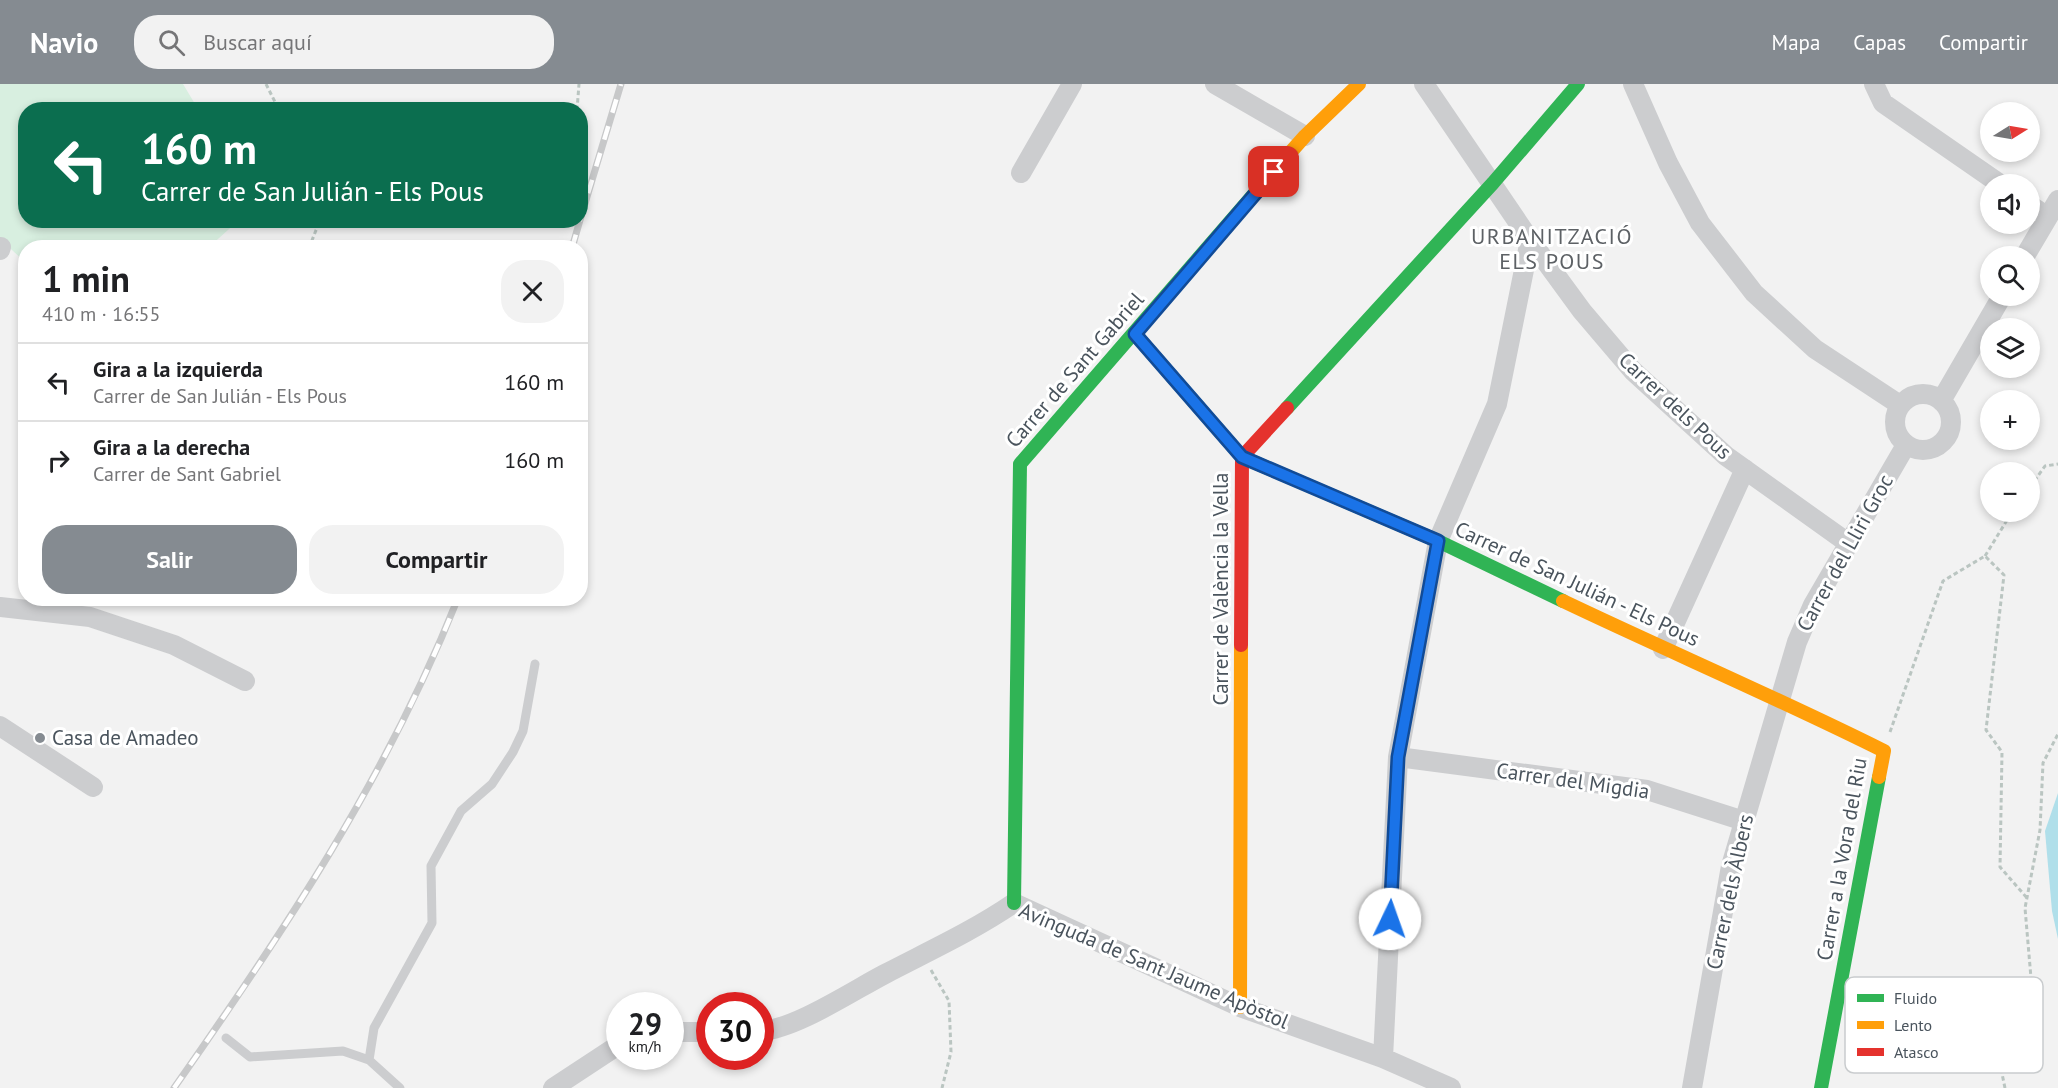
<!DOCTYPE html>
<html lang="es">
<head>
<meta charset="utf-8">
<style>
  :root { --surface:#fff; --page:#f2f2f2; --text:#202124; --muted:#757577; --line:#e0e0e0; --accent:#858b91 }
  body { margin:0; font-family:"PT Sans",sans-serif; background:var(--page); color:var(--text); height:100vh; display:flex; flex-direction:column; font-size:22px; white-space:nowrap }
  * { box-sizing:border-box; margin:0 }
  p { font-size:20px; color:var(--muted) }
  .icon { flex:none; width:33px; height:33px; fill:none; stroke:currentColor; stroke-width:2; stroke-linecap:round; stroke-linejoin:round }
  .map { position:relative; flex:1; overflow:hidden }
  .details { position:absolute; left:18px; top:156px; width:570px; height:366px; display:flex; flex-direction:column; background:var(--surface); border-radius:24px; box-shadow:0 3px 9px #0003 }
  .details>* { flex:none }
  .banner { position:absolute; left:18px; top:18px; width:570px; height:126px; border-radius:24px; box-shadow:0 3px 9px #0003; background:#0b6e4f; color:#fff; overflow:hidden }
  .needle { width:39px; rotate:79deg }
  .tools { position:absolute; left:1980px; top:18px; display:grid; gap:12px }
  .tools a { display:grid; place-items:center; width:60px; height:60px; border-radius:50%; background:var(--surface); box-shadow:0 3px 9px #0003; font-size:30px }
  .speed { position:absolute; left:606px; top:908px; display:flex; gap:12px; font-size:30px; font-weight:700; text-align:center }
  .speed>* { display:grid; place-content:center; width:78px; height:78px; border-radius:50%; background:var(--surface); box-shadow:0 3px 9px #0003; line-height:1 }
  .speed small { font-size:15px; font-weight:400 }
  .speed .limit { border:9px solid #d22; background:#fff; color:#111 }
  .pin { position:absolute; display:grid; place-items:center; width:51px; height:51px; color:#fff; margin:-26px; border-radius:12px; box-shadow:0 3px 9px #0006 }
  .me { position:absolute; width:66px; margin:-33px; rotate:3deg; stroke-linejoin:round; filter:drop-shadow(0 0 4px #0008) }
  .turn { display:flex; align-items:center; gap:21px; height:126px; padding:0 24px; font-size:27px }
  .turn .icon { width:78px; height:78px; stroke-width:2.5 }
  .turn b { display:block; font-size:42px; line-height:51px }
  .round { display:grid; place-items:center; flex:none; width:63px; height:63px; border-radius:24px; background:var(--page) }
  .head { display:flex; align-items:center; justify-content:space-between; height:102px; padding:0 24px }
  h1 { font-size:36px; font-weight:700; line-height:45px }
  .primary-button { display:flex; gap:12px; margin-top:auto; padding:12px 24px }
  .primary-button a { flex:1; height:69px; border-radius:24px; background:var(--accent); color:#fff; font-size:24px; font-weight:700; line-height:69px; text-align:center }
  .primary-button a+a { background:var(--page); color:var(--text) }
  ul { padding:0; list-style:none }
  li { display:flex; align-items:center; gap:18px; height:78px; padding:0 24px; border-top:2px solid var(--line) }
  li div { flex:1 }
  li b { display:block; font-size:22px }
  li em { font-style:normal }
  header { display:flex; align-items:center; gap:36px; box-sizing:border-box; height:84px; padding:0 30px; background:var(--accent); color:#fff }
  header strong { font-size:28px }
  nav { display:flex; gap:33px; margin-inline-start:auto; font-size:21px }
  .search { width:420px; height:54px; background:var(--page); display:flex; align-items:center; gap:15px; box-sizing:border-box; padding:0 21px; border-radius:24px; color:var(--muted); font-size:22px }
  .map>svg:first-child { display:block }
  .green { fill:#d8efe0 }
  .water { fill:#b0dfea }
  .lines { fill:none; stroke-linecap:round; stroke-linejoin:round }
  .path { stroke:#bac5c1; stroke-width:3; stroke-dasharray:4.5 3; stroke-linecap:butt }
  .lane { stroke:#cccdcf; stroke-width:9 }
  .street { stroke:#cccdcf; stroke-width:20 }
  .fast { stroke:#30b455; stroke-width:14 }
  .slow { stroke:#ff9f0a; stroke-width:14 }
  .jam { stroke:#e5322d; stroke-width:14 }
  .rail-casing { stroke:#c7c8c9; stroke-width:7 }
  .rail { stroke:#fff; stroke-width:4.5; stroke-dasharray:14; stroke-linecap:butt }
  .route-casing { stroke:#114b97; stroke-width:15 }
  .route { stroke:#1a73e8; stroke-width:10 }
  .poi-dot { fill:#858b91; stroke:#fff; stroke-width:2 }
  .labels { text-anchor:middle; stroke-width:6; stroke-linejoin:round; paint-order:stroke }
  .street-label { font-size:21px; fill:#4a545d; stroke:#fff }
  .poi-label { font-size:21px; fill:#4a545d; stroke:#fff; text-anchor:start }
  .neighbourhood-label { font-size:22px; letter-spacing:1.5px; fill:#5d6165; stroke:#fff }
  .key { fill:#fff; stroke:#c9ccce; stroke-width:1.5 }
  .key-label { font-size:16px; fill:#4a545d }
</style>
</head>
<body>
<header>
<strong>Navio</strong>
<div class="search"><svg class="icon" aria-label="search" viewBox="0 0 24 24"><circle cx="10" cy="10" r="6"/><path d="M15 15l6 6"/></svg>Buscar aquí</div>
<nav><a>Mapa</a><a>Capas</a><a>Compartir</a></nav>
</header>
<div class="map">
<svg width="2058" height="1004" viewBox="0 0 2058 1004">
  <rect width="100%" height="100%" fill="#f2f2f2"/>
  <path class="green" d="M0 0H183L198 25 26 26V136L238 137 209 163 26 164 25 178 0 155Z"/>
  <path class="water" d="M2058 709V855L2052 827 2045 747Z"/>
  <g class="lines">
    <path class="path" d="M266 0 279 26
      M577 26 579 0
      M309 164 320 136
      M2030 403 2045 382 2058 380
      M1985 472 2012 428
      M1890 648 1943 497 1985 472 2004 491 1986 646 2002 668 2000 783 2027 814
      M931 886 949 917 951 968 942 1004
      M2005 1004 2000 980 2031 894 2025 824 2040 746 2043 679 2058 650"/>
    <path class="lane" d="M226 954 250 973 343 967 369 976
      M400 1004 369 976 374 944 432 839 431 782 461 727 492 700 513 668 523 647 535 580"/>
    <path class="street" d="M1215 0 1305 52
      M1424 0 1530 156 1582 227 1633 287 1726 372 1848 459
      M1633 0 1668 79 1700 139 1754 209 1815 265 1900 321
      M1874 0 1883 19 2000 100
      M1021 89 1072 0
      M2030 121 2048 133
      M0 166 1 163
      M2025 172 2058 116
      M1895 338a28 28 0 1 1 56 0a28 28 0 1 1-56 0Z
      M1941 317 2002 212
      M0 523 90 533 174 561 245 597
      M1663 565 1745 385
      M0 642 93 703
      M1398 673 1647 706 1744 737
      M760 947C794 946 854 906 885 890 929 867 973 847 1014 819L1240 923 1383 974 1451 1004
      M670 948H710
      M1383 974 1398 673 1438 457 1497 320 1530 156
      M553 1004 620 960
      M1692 1004 1731 782 1797 558 1813 521 1906 361"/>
    <path class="fast" d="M1135 250 1242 373 1438 457 1563 517
      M1287 324 1493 99 1578 0
      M1014 819 1020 380 1281 79
      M1821 1004 1879 693"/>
    <path class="slow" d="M1281 79 1305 52 1359 0
      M1563 517C1670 568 1778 614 1884 667L1879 693
      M1240 923 1241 561"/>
    <path class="jam" d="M1241 561 1242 373 1287 324"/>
    <g class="rail-casing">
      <path id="rail" d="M580 136 621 0
        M572 164 580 136
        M174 1004C285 846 386 695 458 514"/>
    </g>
    <use href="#rail" class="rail"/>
  </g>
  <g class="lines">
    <g class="route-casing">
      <path id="route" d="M1274 88 1135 250 1242 373 1438 457 1398 673 1390 835"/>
    </g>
    <use href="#route" class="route"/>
  </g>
  <circle class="poi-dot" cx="40" cy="654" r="6"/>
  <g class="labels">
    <g class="street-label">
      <text transform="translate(1075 286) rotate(-49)" y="7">Carrer de Sant Gabriel</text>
      <text transform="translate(1675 322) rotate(43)" y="7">Carrer dels Pous</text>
      <text transform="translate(1845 469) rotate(-61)" y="7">Carrer del Lliri Groc</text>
      <text transform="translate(1577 500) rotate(25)" y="7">Carrer de San Julián - Els Pous</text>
      <text transform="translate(1221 505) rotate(-90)" y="7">Carrer de València la Vella</text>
      <text transform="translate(1573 697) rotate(8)" y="7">Carrer del Migdia</text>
      <text transform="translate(1842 775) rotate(-80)" y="7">Carrer a la Vora del Riu</text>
      <text transform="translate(1730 808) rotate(-78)" y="7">Carrer dels Àlbers</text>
      <text transform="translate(1154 882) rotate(23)" y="7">Avinguda de Sant Jaume Apòstol</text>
    </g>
    <g class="poi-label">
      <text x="52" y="661">Casa de Amadeo</text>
    </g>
    <g class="neighbourhood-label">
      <text x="1552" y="160">URBANITZACIÓ<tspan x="1552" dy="25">ELS POUS</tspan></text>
    </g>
  </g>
  <rect x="1845" y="893" width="198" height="96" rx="9" class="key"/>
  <rect x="1857" y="910" width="27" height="8" fill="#30b455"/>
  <rect x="1857" y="937" width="27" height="8" fill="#ff9f0a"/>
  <rect x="1857" y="964" width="27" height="8" fill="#e5322d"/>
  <g class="key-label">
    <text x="1894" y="920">Fluido</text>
    <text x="1894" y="947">Lento</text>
    <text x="1894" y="974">Atasco</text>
  </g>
</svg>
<div class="tools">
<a><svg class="needle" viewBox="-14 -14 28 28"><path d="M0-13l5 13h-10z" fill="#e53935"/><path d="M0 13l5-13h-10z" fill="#757577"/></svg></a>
<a><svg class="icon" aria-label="sound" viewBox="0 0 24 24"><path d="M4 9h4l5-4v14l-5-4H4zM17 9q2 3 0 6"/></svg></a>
<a><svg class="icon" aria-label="search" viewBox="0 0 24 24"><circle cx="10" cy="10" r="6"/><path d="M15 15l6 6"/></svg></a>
<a><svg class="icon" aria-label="layers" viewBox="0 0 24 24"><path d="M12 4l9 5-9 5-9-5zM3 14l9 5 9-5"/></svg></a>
<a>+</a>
<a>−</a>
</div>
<div class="speed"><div>29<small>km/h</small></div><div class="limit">30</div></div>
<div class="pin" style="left:1274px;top:88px;background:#d93025"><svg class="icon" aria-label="arrive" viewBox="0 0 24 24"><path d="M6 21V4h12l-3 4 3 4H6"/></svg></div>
<svg class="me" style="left:1390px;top:835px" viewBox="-20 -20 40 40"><circle r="19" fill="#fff"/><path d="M0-13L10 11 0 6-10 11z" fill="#1a73e8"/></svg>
<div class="banner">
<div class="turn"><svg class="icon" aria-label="left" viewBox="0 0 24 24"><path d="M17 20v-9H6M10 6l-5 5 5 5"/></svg><div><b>160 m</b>Carrer de San Julián - Els Pous</div></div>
</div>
<section class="details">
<div class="head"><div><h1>1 min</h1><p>410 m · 16:55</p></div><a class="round"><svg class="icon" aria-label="close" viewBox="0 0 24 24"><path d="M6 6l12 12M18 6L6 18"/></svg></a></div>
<ul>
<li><svg class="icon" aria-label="left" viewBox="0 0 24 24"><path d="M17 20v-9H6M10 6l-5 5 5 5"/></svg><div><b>Gira a la izquierda</b><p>Carrer de San Julián - Els Pous</p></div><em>160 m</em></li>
<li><svg class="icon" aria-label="right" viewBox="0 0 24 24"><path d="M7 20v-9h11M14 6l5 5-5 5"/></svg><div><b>Gira a la derecha</b><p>Carrer de Sant Gabriel</p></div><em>160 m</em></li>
</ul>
<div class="primary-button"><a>Salir</a><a>Compartir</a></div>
</section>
</div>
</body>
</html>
